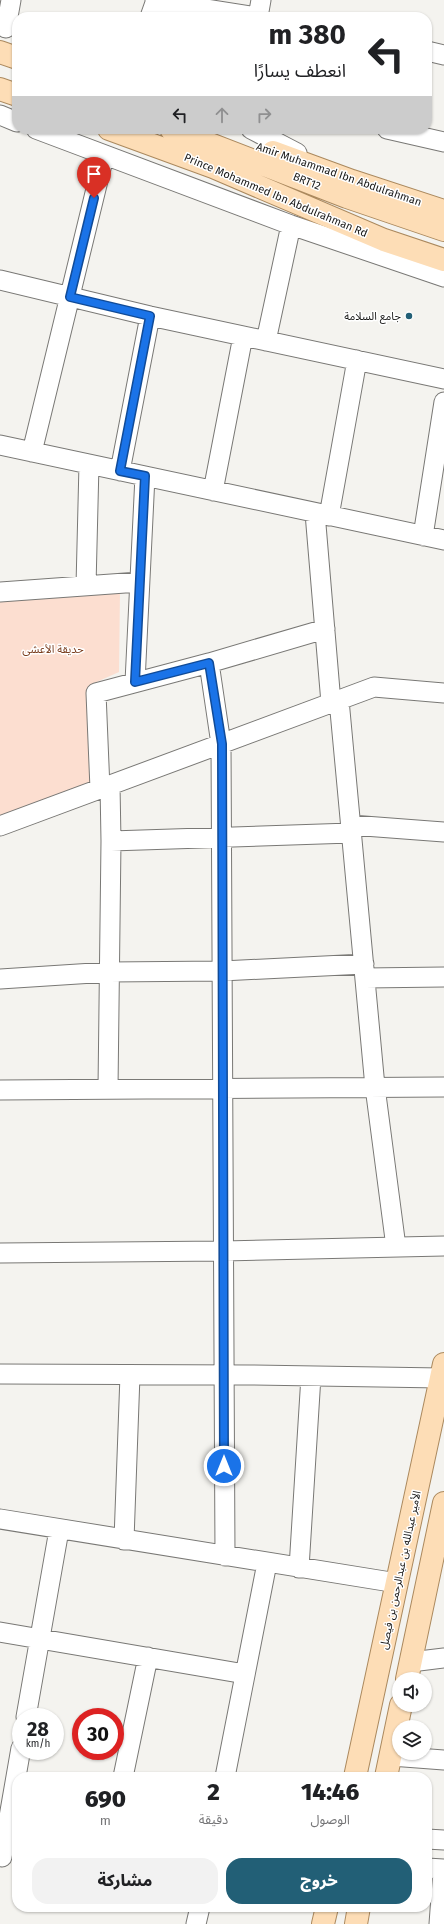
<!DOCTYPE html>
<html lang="ar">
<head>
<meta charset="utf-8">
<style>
  :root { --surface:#fff; --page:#f2f2f2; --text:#202124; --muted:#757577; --accent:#225f76 }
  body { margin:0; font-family:"Fira Sans","Noto Sans Arabic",sans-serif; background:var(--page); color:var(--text); direction:rtl; height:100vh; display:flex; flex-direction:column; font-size:15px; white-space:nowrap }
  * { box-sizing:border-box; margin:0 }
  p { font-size:13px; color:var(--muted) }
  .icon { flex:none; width:22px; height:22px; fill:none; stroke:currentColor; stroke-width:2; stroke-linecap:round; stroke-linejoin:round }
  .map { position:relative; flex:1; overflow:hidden; direction:ltr }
  .sheet { position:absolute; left:12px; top:1772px; width:420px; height:140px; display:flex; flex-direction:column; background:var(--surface); border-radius:16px; box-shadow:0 1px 3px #0004; direction:rtl }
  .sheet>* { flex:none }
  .guide { position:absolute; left:12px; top:12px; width:420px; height:122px; border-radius:16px; box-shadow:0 1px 3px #0004; direction:rtl; background:#fff; color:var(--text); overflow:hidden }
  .controls { position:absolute; left:392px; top:1672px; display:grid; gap:8px }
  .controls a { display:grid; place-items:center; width:40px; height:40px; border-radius:50%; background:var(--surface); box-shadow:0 1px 3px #0004; font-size:20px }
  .speed { position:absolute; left:12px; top:1708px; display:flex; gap:8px; font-size:20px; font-weight:700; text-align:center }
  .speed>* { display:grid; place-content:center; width:52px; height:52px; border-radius:50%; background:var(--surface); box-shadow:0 1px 3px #0004; line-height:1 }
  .speed small { font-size:10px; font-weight:400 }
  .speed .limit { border:6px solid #d22; background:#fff; color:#111 }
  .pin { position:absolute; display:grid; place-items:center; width:34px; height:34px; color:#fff; margin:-41px -17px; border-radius:50% 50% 50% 0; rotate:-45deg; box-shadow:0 0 4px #0007 }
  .pin .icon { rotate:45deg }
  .me { position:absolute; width:44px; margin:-22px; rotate:0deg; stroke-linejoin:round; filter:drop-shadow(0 0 3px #0008) }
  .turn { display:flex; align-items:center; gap:14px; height:84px; padding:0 20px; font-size:18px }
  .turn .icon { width:52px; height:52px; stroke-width:2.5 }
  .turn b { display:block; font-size:28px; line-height:34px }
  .lanes { display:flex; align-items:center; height:38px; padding:0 20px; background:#0003; justify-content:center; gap:20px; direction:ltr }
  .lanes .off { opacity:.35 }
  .eta { display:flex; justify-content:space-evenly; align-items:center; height:68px; text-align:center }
  .eta b { font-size:24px; font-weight:800; line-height:28px }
  .primary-button { display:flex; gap:8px; margin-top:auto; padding:8px 20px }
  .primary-button a { flex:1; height:46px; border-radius:16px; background:var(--accent); color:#fff; font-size:16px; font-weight:800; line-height:46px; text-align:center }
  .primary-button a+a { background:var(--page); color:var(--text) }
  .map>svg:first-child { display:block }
  .green { fill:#fcded0 }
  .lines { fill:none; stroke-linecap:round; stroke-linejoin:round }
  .minor-casing { stroke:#797875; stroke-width:21 }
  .major-casing { stroke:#ab895e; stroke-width:24 }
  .minor { stroke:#fff; stroke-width:19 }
  .major { stroke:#fdddb6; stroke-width:22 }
  .route-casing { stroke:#114b97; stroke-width:10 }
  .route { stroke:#1a73e8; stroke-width:7 }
  .poi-dot { fill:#225f76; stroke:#fff; stroke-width:1.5 }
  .labels { text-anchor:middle; stroke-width:3; stroke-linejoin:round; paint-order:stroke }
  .street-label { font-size:11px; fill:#171716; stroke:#fff }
  .poi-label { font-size:11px; fill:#171716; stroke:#fff; text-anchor:end }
  .park-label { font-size:11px; fill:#7a3e1f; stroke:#fff }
</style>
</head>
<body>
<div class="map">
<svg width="444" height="1924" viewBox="0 0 444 1924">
  <rect width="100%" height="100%" fill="#f4f3ef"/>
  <path class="green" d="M120 591 119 672 92 684 100 780 0 816V600Z"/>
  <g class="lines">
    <g class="minor-casing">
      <path id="minor" d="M155 1 257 17
        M150 17 156 0
        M258 17 261 0
        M6 28 11 0
        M427 51 444 55
        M0 115 17 122
        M36 129 291 225 444 277
        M251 129 297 153
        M387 129 444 142
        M0 280 150 316 444 379
        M266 341 291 225
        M0 445 444 540
        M32 452 104 156
        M120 471 150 316
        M213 491 243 336
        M315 513 331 703
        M329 516 357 360
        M423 536 444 402
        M86 586 89 464
        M0 592 139 582
        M209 663 221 744 225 1556
        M135 682 145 476
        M339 700 375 1087 396 1247
        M100 789 96 693 209 663 325 629
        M351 825 444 832
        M0 826 374 687 444 693
        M111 841 351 833
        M365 978 444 977
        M0 979 109 972 222 971 364 964
        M108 1089 111 841 110 785
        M0 1090 444 1087
        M0 1253 223 1251 444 1246
        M0 1374 250 1375 441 1378
        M0 1519 397 1583
        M124 1540 130 1375
        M299 1568 311 1376
        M0 1632 245 1674
        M411 1662 444 1658
        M26 1717 59 1530
        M391 1756 444 1760
        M123 1777 148 1657
        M225 1777 267 1563
        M427 1839 444 1840
        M2 1857 21 1748
        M427 1868 443 1869 439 1924 444 1923
        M196 1924 200 1907"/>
    </g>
    <g class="major-casing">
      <path id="major" d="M0 52 17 58
        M0 89 17 95
        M109 129 213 167 384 240 444 260
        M171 129 347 197 444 230
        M273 152 352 181 444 211
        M407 1679 444 1503
        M355 1777 444 1364
        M386 1777 401 1705
        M323 1924 327 1907
        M356 1924 359 1907"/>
    </g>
    <use href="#minor" class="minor"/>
    <use href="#major" class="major"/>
  </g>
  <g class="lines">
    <g class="route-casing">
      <path id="route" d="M94 198 70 297 150 316 120 471 145 476 135 682 209 663 222 744 224 1466"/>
    </g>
    <use href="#route" class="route"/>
  </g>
  <circle class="poi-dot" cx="409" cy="316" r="4"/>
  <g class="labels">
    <g class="street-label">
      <text transform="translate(339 174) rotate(19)" y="4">Amir Muhammad Ibn Abdulrahman</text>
      <text transform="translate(307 181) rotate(22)" y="4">BRT12</text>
      <text transform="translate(276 195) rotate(23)" y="4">Prince Mohammed Ibn Abdulrahman Rd</text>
      <text transform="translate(400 1570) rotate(-78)" y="4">الأمير عبدالله بن عبدالرحمن بن فيصل</text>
    </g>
    <g class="poi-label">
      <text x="401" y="320">جامع السلامة</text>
    </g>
    <g class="park-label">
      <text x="53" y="653">حديقة الأعشى</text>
    </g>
  </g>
</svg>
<div class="controls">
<a><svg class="icon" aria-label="sound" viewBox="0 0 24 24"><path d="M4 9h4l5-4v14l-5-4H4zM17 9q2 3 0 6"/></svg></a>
<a><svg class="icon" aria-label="layers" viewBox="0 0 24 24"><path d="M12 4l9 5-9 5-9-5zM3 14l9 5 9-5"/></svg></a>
</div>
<div class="speed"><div>28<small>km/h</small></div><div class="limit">30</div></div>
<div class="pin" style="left:94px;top:198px;background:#d93025"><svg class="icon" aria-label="arrive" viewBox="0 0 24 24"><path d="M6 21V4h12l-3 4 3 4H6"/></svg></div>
<svg class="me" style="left:224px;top:1466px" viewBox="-20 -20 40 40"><circle r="17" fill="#1a73e8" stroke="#fff" stroke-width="3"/><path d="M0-11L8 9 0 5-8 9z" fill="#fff"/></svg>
<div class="guide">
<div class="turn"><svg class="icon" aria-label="left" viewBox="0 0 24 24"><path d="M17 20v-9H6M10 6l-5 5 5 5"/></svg><div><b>380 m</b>انعطف يسارًا</div></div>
<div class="lanes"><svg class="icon" aria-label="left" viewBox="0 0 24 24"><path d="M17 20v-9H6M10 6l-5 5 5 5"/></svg><svg class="icon off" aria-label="ahead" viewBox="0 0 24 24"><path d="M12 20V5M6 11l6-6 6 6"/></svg><svg class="icon off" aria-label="right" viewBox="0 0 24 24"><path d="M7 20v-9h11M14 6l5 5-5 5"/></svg></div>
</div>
<section class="sheet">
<div class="eta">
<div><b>14:46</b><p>الوصول</p></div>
<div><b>2</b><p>دقيقة</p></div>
<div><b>690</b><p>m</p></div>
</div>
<div class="primary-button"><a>خروج</a><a>مشاركة</a></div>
</section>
</div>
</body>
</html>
